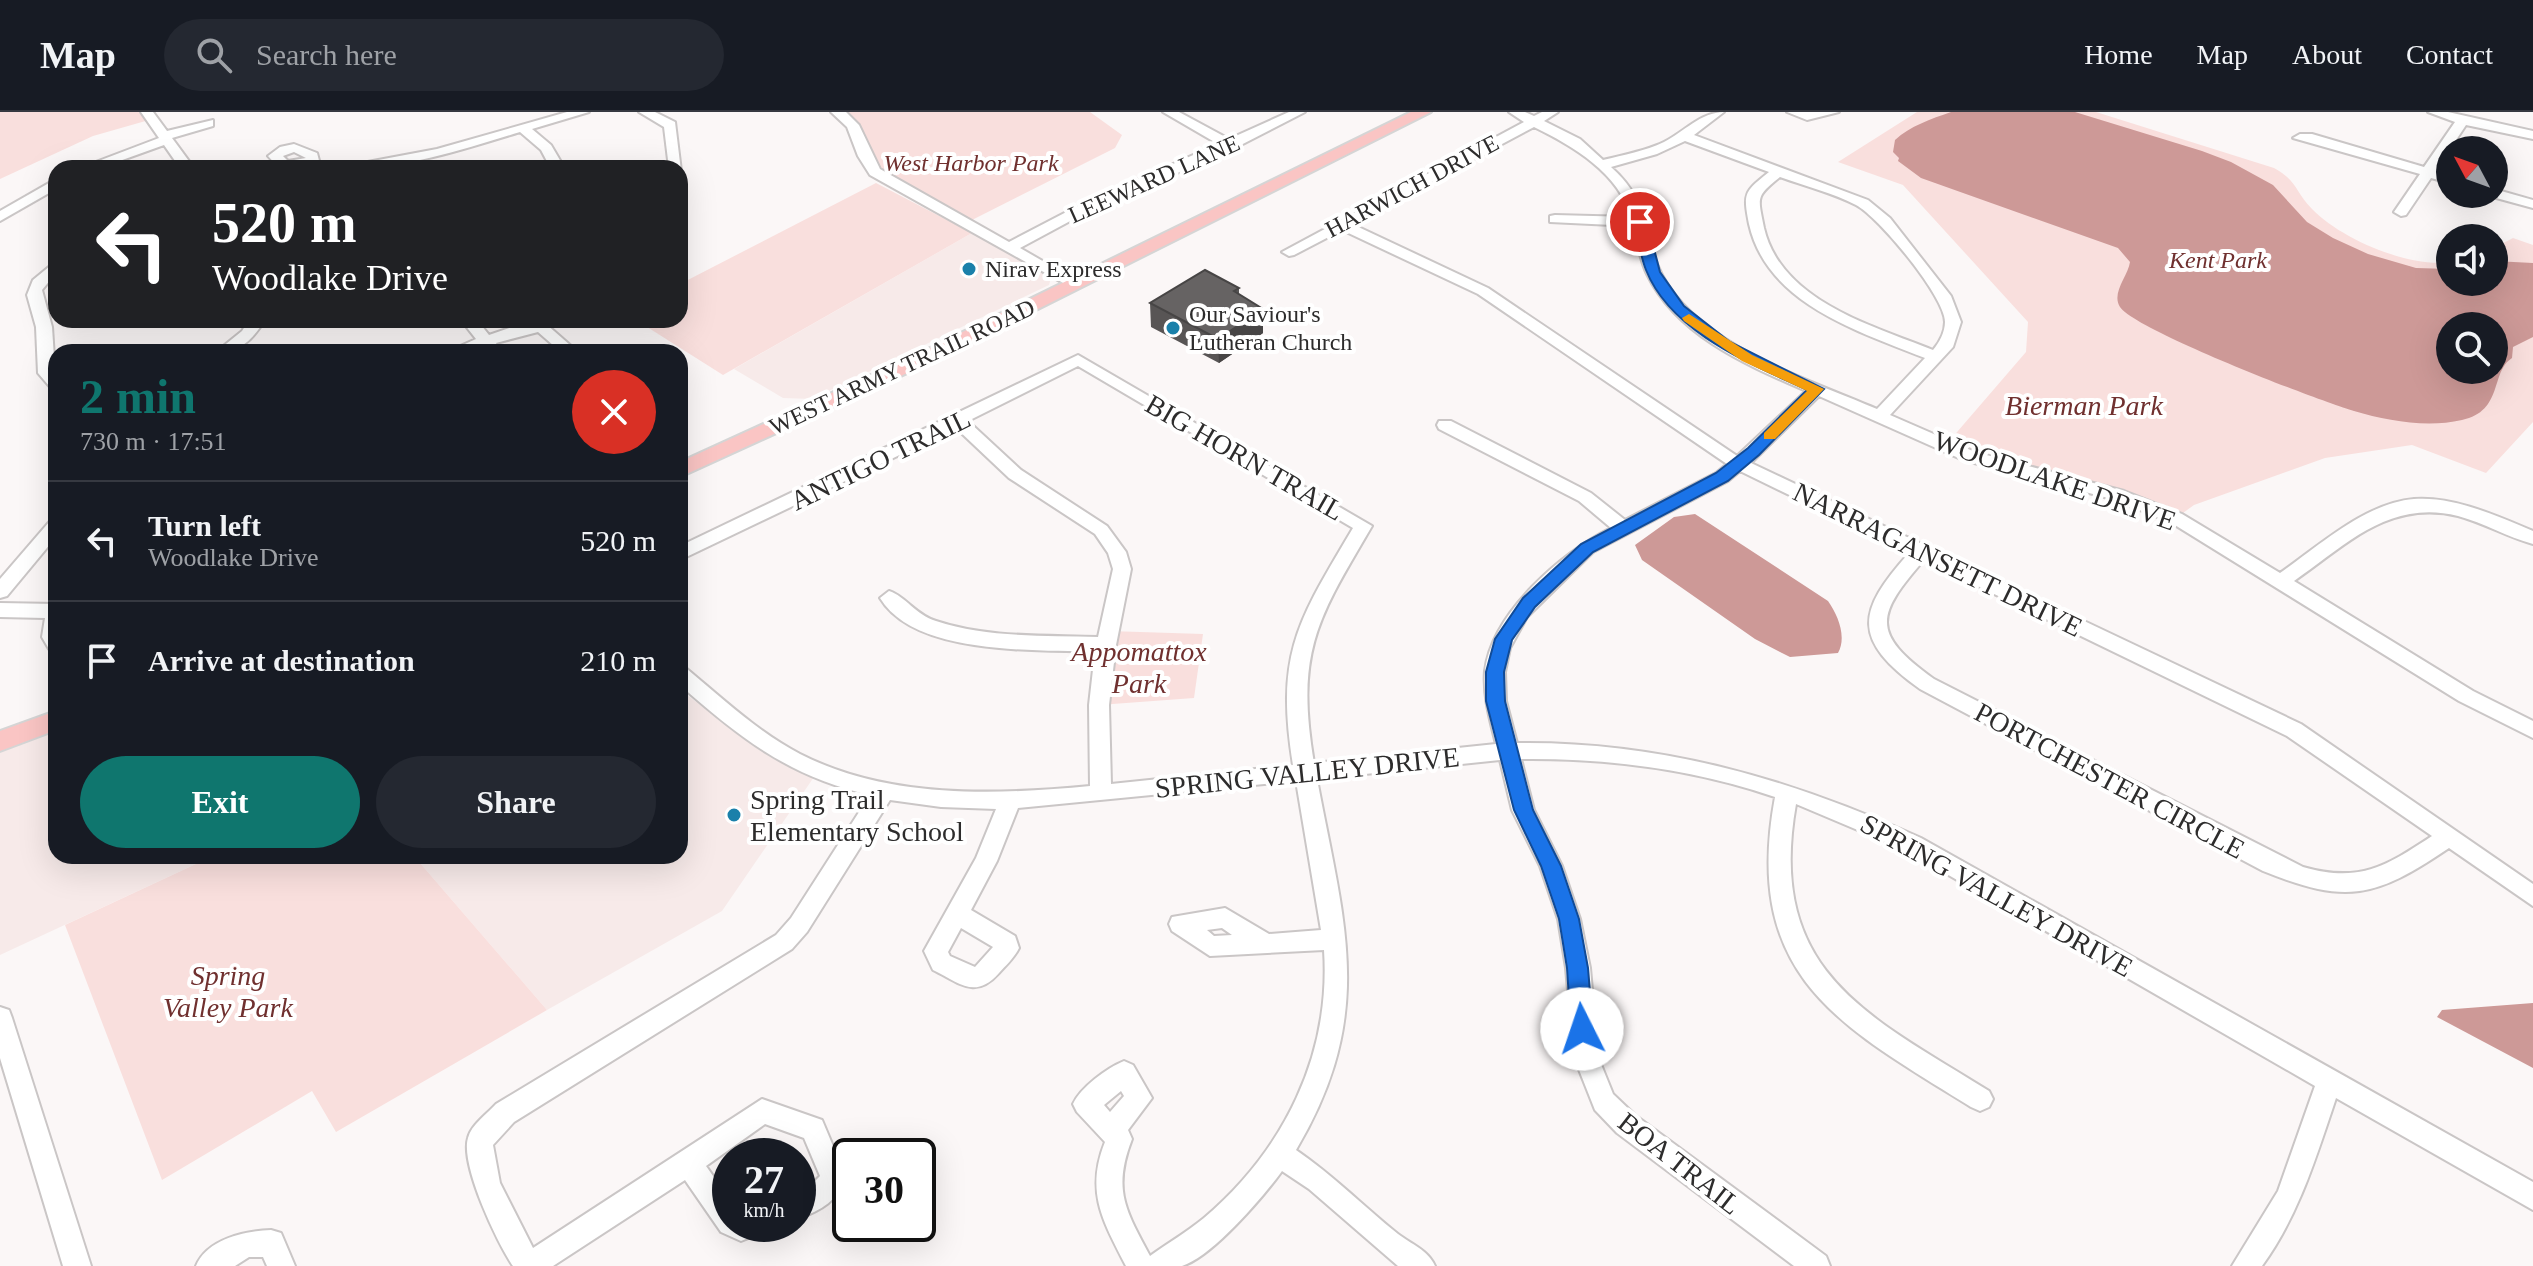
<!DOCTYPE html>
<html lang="en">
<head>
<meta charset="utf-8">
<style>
  :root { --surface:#171b24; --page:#242831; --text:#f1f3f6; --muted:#9ea1a6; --line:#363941; --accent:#0f766e }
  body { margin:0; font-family:"Times New Roman",serif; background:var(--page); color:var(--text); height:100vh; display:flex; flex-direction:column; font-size:30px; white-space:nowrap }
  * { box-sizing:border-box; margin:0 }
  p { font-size:26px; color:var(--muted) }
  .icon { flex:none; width:44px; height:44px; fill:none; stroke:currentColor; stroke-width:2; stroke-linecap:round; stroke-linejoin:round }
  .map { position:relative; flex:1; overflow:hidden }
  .drawer { position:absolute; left:48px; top:232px; width:640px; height:520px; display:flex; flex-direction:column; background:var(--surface); border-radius:24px; box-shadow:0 8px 32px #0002 }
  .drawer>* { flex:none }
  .hud { position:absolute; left:48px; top:48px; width:640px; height:168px; border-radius:24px; box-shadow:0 8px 32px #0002; background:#202124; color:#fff; overflow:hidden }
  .needle { width:52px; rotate:311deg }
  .fabs { position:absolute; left:2436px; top:24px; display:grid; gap:16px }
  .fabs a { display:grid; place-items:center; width:72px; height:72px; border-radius:50%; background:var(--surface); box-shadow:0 8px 32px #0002; font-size:40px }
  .speed { position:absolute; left:712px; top:1026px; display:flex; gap:16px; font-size:40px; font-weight:700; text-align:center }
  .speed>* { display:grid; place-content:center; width:104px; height:104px; border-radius:50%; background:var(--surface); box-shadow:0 8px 32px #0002; line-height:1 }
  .speed small { font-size:20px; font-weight:400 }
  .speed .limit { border:4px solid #111; border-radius:12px; background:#fff; color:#111 }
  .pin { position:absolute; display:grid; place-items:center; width:68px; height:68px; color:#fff; margin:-34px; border:4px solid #fff; border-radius:50%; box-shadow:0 2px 8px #0007 }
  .me { position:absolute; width:88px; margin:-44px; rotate:356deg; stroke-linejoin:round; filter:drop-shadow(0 0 6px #0008) }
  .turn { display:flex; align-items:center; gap:28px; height:168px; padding:0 32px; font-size:36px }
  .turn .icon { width:104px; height:104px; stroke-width:2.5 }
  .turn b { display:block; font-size:56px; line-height:68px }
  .round { display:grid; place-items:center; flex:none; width:84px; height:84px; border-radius:42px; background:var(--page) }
  .summary { display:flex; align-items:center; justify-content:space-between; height:136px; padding:0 32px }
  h1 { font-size:48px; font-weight:700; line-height:60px; color:var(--accent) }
  .action { display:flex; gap:16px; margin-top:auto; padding:16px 32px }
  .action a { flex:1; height:92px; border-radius:48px; background:var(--accent); color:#fff; font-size:32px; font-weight:700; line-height:92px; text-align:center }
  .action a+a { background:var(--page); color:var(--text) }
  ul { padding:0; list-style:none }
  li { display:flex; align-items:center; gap:24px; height:120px; padding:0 32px; border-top:2px solid var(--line) }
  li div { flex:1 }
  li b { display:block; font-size:30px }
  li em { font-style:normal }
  header { display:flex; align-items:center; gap:48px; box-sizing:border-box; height:112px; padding:0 40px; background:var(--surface); border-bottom:2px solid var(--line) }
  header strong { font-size:38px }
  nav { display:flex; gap:44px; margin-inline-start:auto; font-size:28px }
  .search { width:560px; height:72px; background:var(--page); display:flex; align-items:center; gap:20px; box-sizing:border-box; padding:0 28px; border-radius:44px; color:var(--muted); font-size:30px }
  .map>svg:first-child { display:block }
  .built { fill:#f7eae9 }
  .green { fill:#f9dfdd; fill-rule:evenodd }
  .water { fill:#cd9997; fill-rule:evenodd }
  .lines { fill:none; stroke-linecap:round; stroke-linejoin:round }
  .minor-casing { stroke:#cac6c6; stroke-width:4 }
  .major-casing { stroke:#d5d5d5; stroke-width:4 }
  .minor { fill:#fff; fill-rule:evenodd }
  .major { fill:#fac5c4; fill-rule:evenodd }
  .wall { fill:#585555 }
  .shaded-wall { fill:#474545 }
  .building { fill:#666363; stroke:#474545; stroke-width:2 }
  .route { fill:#1a73e8; stroke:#114b97; stroke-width:2 }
  .slow { fill:#f59e0b }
  .poi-dot { fill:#1a80aa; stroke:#fff; stroke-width:3 }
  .labels { text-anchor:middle; stroke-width:8; stroke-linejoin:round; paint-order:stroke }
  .far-park-label { font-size:24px; font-style:italic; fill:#70302f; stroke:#fff }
  .far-street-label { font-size:24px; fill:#2d2c2c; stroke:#fff }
  .far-poi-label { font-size:24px; fill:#2d2c2c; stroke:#fff; text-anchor:start }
  .park-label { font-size:28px; font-style:italic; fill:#70302f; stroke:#fff }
  .street-label { font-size:28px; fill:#2d2c2c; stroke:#fff }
  .poi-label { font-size:28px; fill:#2d2c2c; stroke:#fff; text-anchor:start }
</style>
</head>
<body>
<header>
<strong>Map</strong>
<div class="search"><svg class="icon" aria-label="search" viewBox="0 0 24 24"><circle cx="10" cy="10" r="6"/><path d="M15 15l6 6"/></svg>Search here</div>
<nav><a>Home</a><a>Map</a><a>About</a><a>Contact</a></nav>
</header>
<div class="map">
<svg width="2533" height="1154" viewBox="0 0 2533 1154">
  <rect width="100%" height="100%" fill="#fbf7f7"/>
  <path class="built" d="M972 121 1046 162 1051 166 1049 173 812 287 783 286 734 257Z
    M680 578 736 619 816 662 722 799 547 898 414 744H680Z
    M56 614V744H213L0 843V634Z"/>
  <path class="green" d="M0 0H143L149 8 93 24 0 67Z
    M844 0H1090L1122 23 1115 36 970 109 873 53 858 12Z
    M1917 0H2096L2274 56C2298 69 2295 80 2312 97 2341 127 2409 156 2450 150V170H2494V136L2513 126 2533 133V310L2486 361 2412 333 2325 346 2194 393 2176 406 1945 334 2026 240 2028 210 1903 73 1838 50ZM2450 214H2494V258H2450Z
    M876 71 972 121 723 263 636 208H680V172Z
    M1109 519 1203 522 1194 586 1099 593Z
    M213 744H414L547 898 336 1020 312 979 162 1068 65 813Z"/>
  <path class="water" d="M1951 0H2075L2202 39 2231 50 2273 73 2307 110 2333 126 2368 142 2416 156 2450 157V170H2494V149L2533 151V225L2513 235 2512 246C2490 260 2504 299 2462 308 2427 316 2388 309 2354 299 2319 289 2135 218 2120 195 2111 181 2128 164 2130 150L2118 136 1921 66 1898 49 1899 46 1893 40 1895 28C1910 14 1931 7 1951 0ZM2450 214H2494V258H2450Z
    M1695 402 1828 489C1838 503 1847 525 1838 541L1790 545 1780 540 1755 527 1642 448 1635 433 1674 405Z
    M2533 891V956L2437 905 2442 898Z"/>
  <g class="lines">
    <g class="minor-casing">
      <path id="minor" d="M141 0H153L167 19 213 8V14L172 26 194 56H180L164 33 100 56H80L159 26Z
        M567 0H589L532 17 551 33 561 50 559 53H549L541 38 520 20C464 37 409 56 350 56L357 52 437 37Z
        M639 0H655L675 10 681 59 680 56H669L664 15Z
        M831 0H846L859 13 880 57 1009 130 1076 95 1218 32 1163 0H1179L1229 27 1289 0H1305L1235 36 1085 101 1020 136 1079 170 1081 173 1074 177 870 63 858 44 847 15Z
        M1509 0H1525L1534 4 1542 0H1558L1544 9 1580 27 1603 48C1624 43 1645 39 1664 30 1684 20 1701 0 1724 0L1694 23 1868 88 1890 106 1951 184 1961 210 1953 235 1890 303 1975 340 2124 379 2182 402 2280 461C2319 434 2365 391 2414 387 2454 384 2497 404 2533 419V432C2507 425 2484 411 2458 404 2389 387 2346 433 2294 469L2473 579 2533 609V626L2459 589 2170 410 2112 387 1963 348 1819 284 1751 351 2301 612 2533 772V794L2449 736C2375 786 2347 793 2263 759L1920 577C1852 528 1856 500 1909 441L1740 359 1728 369 1593 440 1527 505 1510 536 1505 560 1506 589 1517 631C1660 629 1791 667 1921 726L2533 1070V1098L2336 986C2316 1045 2299 1103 2262 1154H2232L2278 1079 2315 974 1905 738 1796 692C1766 860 1867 903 1989 979L1993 987 1989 995 1980 999 1971 995C1839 913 1742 865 1775 685 1693 657 1607 646 1521 647L1534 698 1562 754 1580 807 1590 856 1598 945 1613 982 1635 1003 1826 1144 1830 1154H1794L1617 1021 1595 998 1574 945 1566 856 1558 807 1540 754 1512 698 1500 648 1317 667C1344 812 1377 901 1296 1038 1333 1063 1363 1094 1398 1122 1411 1132 1428 1138 1435 1154H1398L1309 1077 1282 1059C1264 1084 1212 1145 1182 1154 1167 1154 1142 1154 1126 1154 1103 1109 1085 1080 1105 1030L1077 1000 1073 992C1081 975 1107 956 1124 949L1133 953 1152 986 1128 1018 1132 1027C1112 1078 1126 1099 1150 1144 1168 1131 1187 1120 1204 1106 1284 1038 1331 943 1324 838L1210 844 1172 819 1169 812 1172 805 1225 796 1269 822 1321 818 1296 669 1018 696 997 749 971 798 1015 824 1019 836C1014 846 1006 853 999 861 975 888 960 871 933 858L924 839 976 746 996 697 941 695 890 688 807 820 792 837 514 1010 493 1033 500 1071 533 1136 762 987 822 1008 846 1065C836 1090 823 1097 798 1107V1081L810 1074 820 1064 804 1026 765 1012 706 1054 730 1088V1112H765L761 1121 741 1129 721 1120 685 1068 553 1154H513C497 1131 460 1052 468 1026 471 1013 487 1002 496 992L776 823 791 806 870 683C790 665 740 626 680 573V555L687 557C723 587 758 620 800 642 888 687 995 683 1090 674L1089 593 1095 540C1035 537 915 544 880 486L889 479C905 484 916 503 936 509 986 526 1045 523 1098 525L1113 457 1108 441 1095 422 1009 366 956 316 680 448V434L1078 243 1372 414C1318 506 1295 539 1314 651L1496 632C1490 608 1483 584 1485 559 1492 500 1562 441 1611 416L1579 389 1439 317 1437 313 1439 309H1451L1591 381 1625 408 1716 361 1727 352 1478 182 1342 118 1294 143 1289 144 1282 140 1524 10ZM1534 15C1573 34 1619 61 1631 105L1555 103 1550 104V110L1633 114C1637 130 1640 148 1647 162 1677 224 1747 253 1806 279L1737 344 1488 176 1352 112ZM1685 29 1769 60C1744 80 1743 81 1749 112 1767 192 1858 219 1925 246L1877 297C1808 267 1699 234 1662 163 1640 121 1652 91 1611 55L1657 42ZM1780 65C1805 74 1833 81 1856 93 1879 105 1945 185 1945 210 1945 220 1939 231 1933 238 1873 214 1781 189 1764 116 1758 85 1755 85 1780 65ZM1078 254 1353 416C1298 509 1275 541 1293 653L1111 672 1109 593 1116 533 1131 457 1126 440 1107 414 1021 358 968 309ZM1924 448 2287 624 2432 724C2385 755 2359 771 2303 755L1934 567C1870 521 1876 503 1924 448ZM961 816 993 835 975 855 950 844 948 840ZM1222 816 1232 823 1214 824 1207 818ZM1121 979 1124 984 1110 1000 1104 993Z
        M1787 0H1839L1807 8Z
        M2428 0H2448L2533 19V27L2466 13 2436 58 2450 63V71L2431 66 2406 103 2401 104 2394 100 2420 62 2293 26 2300 22H2312L2424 55 2455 10Z
        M294 32 317 41 321 56H279L268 44 280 35ZM294 40 306 46 288 49 283 44Z
        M56 67V77L0 109V99Z
        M2494 77 2533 88V96L2489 84 2494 82Z
        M56 149V161L42 178 52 215 56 277 50 275 38 261 36 215 27 183 33 168Z
        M249 208H265C252 228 241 240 216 240L242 219Z
        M461 208H477L489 223 521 212H546L578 240H561L538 220 496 231 501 240H487L483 236 470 240H447L476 227Z
        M56 407V425L7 484 0 486V467L50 409Z
        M0 491 56 492V539L49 537 42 525 45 506 0 505Z
        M0 895 9 898 12 906 91 1154H63L0 946Z
        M271 1118 281 1121 295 1154H267L263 1145H249L235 1154H196C207 1127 245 1119 271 1118Z"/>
    </g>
    <g class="major-casing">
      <path id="major" d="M1411 0H1431L940 246 680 365V350L926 238Z
        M56 599V618L0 639V619Z"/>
    </g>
    <use href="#minor" class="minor"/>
    <use href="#major" class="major"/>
  </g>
  <path class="wall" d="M1239 176V182L1263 197V221L1219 251 1151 215 1150 191Z"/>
  <path class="shaded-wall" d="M1263 197V221L1219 251 1218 227Z"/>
  <path class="building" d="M1205 158 1239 176 1234 179 1263 197 1218 227 1150 191Z"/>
  <path class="route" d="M1640 106 1647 110 1660 160 1684 194 1730 230 1824 277 1759 343 1728 369 1593 440 1535 495 1512 528 1504 560 1505 589 1533 698 1561 754 1579 807 1588 856 1593 917 1590 924 1582 927 1574 924 1571 917 1567 856 1559 807 1541 754 1514 698 1486 589V560L1495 527 1523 486 1581 432 1716 361 1748 336 1807 278C1752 252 1671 221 1646 158 1640 143 1638 126 1634 110Z"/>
  <path class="slow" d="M1689 202 1752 243 1824 277 1775 327H1764V321L1807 279 1742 249 1684 209 1682 206Z"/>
  <g class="poi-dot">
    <circle cx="969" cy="157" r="8"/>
    <circle cx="1173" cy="216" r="8"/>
    <circle cx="734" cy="703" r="8"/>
  </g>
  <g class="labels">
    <g class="far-park-label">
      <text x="971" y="59">West Harbor Park</text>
      <text x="2218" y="156">Kent Park</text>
    </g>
    <g class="far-street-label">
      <text transform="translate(1154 67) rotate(-24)" y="8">LEEWARD LANE</text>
      <text transform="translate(1412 74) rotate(-28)" y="8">HARWICH DRIVE</text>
      <text transform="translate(902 255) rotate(-25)" y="8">WEST ARMY TRAIL ROAD</text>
    </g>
    <g class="far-poi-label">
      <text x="985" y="165">Nirav Express</text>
      <text x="1189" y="210">Our Saviour's<tspan x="1189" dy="28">Lutheran Church</tspan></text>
    </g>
    <g class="park-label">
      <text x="2084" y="303">Bierman Park</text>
      <text x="1139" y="549">Appomattox<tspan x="1139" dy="32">Park</tspan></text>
      <text x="228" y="873">Spring<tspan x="228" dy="32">Valley Park</tspan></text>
    </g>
    <g class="street-label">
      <text transform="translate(1245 345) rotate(30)" y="10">BIG HORN TRAIL</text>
      <text transform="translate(880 347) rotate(-26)" y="10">ANTIGO TRAIL</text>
      <text transform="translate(2055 368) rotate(19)" y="10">WOODLAKE DRIVE</text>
      <text transform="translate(1938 447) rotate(26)" y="10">NARRAGANSETT DRIVE</text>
      <text transform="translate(1307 660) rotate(-6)" y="10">SPRING VALLEY DRIVE</text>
      <text transform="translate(2110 668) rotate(28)" y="10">PORTCHESTER CIRCLE</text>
      <text transform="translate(1997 783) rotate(29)" y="10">SPRING VALLEY DRIVE</text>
      <text transform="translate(1680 1051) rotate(38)" y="10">BOA TRAIL</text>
    </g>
    <g class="poi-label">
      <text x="750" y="697">Spring Trail<tspan x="750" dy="32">Elementary School</tspan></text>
    </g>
  </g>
</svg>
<div class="fabs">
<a><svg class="needle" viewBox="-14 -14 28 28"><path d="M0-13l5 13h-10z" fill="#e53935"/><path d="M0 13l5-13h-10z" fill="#9ea1a6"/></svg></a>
<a><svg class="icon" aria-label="sound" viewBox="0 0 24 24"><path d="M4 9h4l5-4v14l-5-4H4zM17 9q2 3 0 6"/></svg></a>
<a><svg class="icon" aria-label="search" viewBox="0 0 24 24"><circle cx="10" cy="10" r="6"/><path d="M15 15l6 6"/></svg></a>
</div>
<div class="speed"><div>27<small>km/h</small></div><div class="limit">30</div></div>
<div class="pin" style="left:1640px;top:110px;background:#d93025"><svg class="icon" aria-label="arrive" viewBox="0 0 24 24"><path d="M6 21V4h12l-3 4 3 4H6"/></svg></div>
<svg class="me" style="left:1582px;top:917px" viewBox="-20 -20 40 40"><circle r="19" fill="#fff"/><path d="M0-13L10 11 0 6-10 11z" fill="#1a73e8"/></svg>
<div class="hud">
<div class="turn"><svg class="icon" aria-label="left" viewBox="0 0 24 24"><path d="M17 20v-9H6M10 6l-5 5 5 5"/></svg><div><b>520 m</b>Woodlake Drive</div></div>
</div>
<section class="drawer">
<div class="summary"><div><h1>2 min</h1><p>730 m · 17:51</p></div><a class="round" style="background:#d93025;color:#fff"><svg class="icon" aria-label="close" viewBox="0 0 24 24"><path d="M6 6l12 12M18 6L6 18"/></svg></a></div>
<ul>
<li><svg class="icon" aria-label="left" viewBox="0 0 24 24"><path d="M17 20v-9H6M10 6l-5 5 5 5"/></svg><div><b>Turn left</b><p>Woodlake Drive</p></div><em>520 m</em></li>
<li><svg class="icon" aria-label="arrive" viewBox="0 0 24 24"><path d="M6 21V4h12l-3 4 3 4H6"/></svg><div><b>Arrive at destination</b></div><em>210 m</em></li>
</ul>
<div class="action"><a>Exit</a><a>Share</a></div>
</section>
</div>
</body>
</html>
